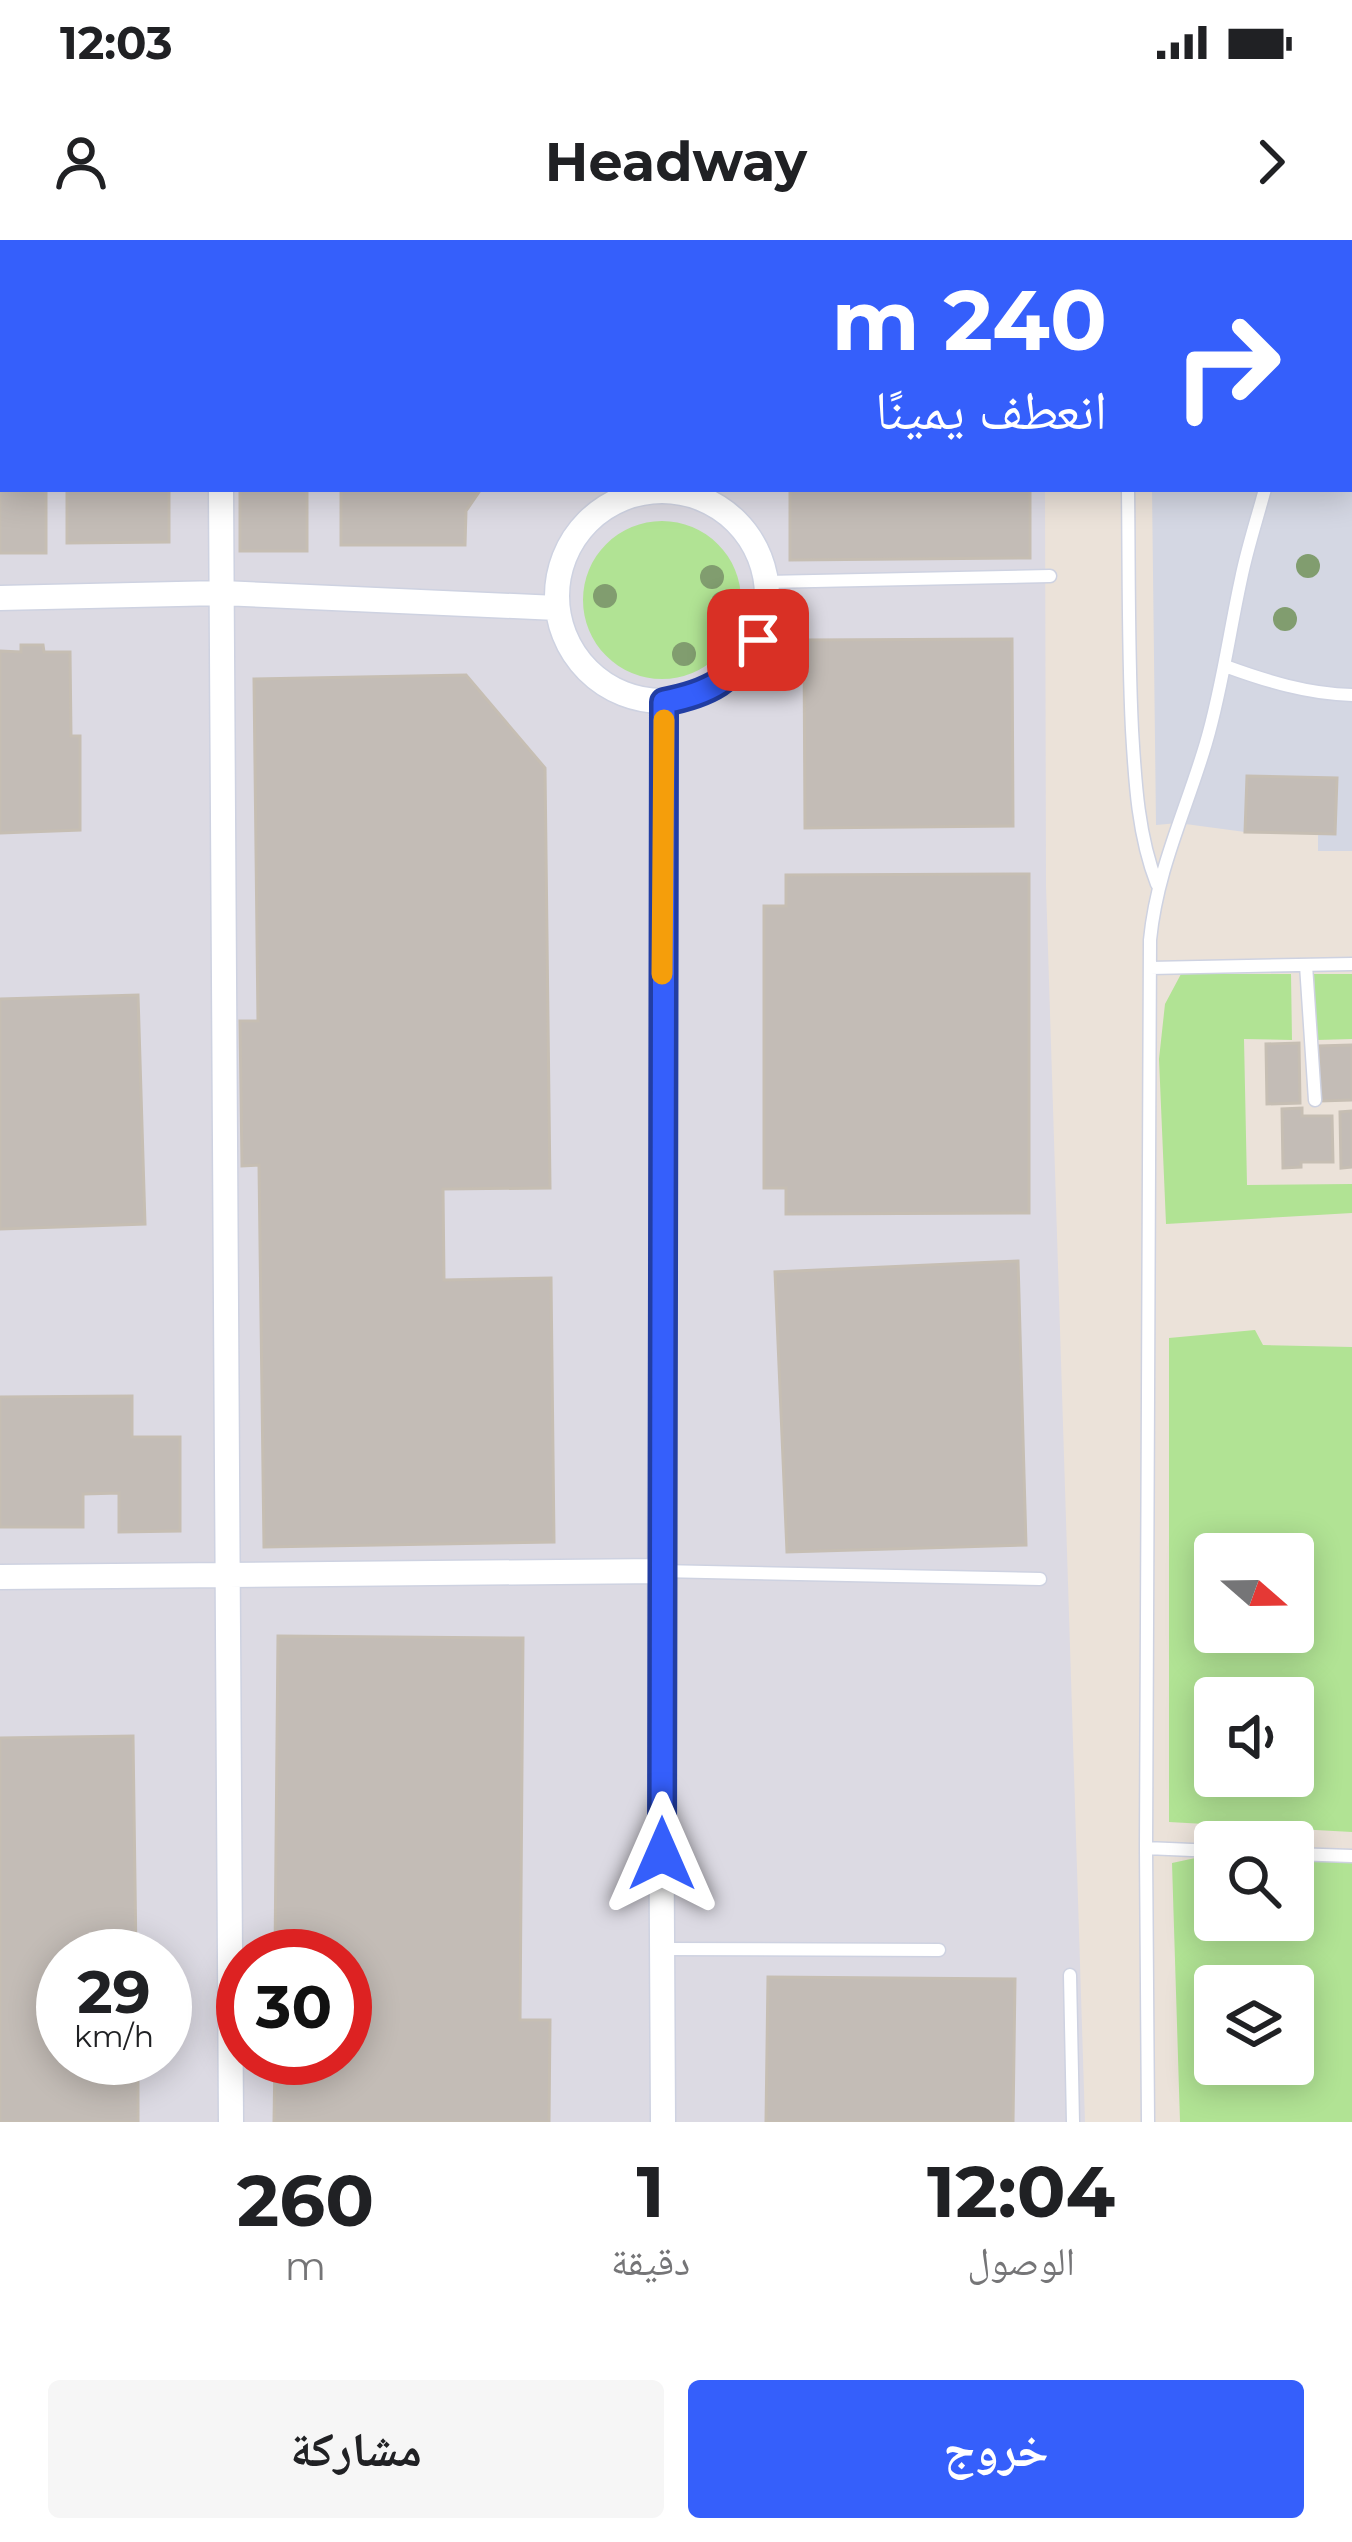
<!DOCTYPE html>
<html lang="ar">
<head>
<meta charset="utf-8">
<style>
  :root { --surface:#fff; --page:#f6f6f6; --text:#202124; --muted:#757577; --accent:#355ffb }
  body { margin:0; font-family:Montserrat,"Noto Naskh Arabic",sans-serif; background:var(--page); color:var(--text); direction:rtl; height:100vh; display:flex; flex-direction:column; font-size:45px; white-space:nowrap }
  * { box-sizing:border-box; margin:0 }
  p { font-size:39px; color:var(--muted) }
  .icon { flex:none; width:66px; height:66px; fill:none; stroke:currentColor; stroke-width:2; stroke-linecap:round; stroke-linejoin:round }
  .map { position:relative; height:1882px; overflow:hidden; direction:ltr }
  .panel { display:flex; flex-direction:column; background:var(--surface); flex:1 }
  .panel>* { flex:none }
  .hud { position:absolute; left:0px; top:0px; width:1353px; height:252px; box-shadow:0 6px 30px #0003; direction:rtl; background:#355ffb; color:#fff; overflow:hidden }
  .needle { width:78px; rotate:110deg }
  .fabs { position:absolute; left:1194px; top:1293px; display:grid; gap:24px }
  .fabs a { display:grid; place-items:center; width:120px; height:120px; border-radius:12px; background:var(--surface); box-shadow:0 6px 30px #0003; font-size:60px }
  .speed { position:absolute; left:36px; top:1689px; display:flex; gap:24px; font-size:60px; font-weight:700; text-align:center }
  .speed>* { display:grid; place-content:center; width:156px; height:156px; border-radius:50%; background:var(--surface); box-shadow:0 6px 30px #0003; line-height:1 }
  .speed small { font-size:30px; font-weight:400 }
  .speed .limit { border:18px solid #d22; background:#fff; color:#111 }
  .pin { position:absolute; display:grid; place-items:center; width:102px; height:102px; color:#fff; margin:-51px; border-radius:24px; box-shadow:0 6px 18px #0006 }
  .me { position:absolute; width:132px; margin:-66px; rotate:0deg; stroke-linejoin:round; filter:drop-shadow(0 0 9px #0008) }
  .turn { display:flex; align-items:center; gap:42px; height:252px; padding:0 48px; font-size:54px }
  .turn .icon { width:156px; height:156px; stroke-width:2.5 }
  .turn b { display:block; font-size:84px; line-height:102px }
  .eta { display:flex; justify-content:space-evenly; align-items:center; height:204px; text-align:center }
  .eta b { font-size:72px; font-weight:700; line-height:84px }
  .action { display:flex; gap:24px; margin-top:auto; padding:24px 48px }
  .action a { flex:1; height:138px; border-radius:12px; background:var(--accent); color:#fff; font-size:48px; font-weight:700; line-height:138px; text-align:center }
  .action a+a { background:var(--page); color:var(--text) }
  .status { display:flex; justify-content:space-between; align-items:center; height:84px; padding:0 60px; background:var(--surface); direction:ltr }
  .status svg { height:33px; fill:currentColor }
  header { display:flex; justify-content:space-between; align-items:center; height:156px; padding:0 48px; background:var(--surface); font-size:54px; font-weight:700 }
  .map>svg:first-child { display:block }
  .industrial { fill:#dcdae3; fill-rule:evenodd }
  .airport { fill:#d4d7e3 }
  .green { fill:#b1e394; fill-rule:evenodd }
  .building { fill:#c3bcb6; stroke:#c6beb3; stroke-width:3 }
  .lines { fill:none; stroke-linecap:round; stroke-linejoin:round }
  .lane-casing { stroke:#ced2e1; stroke-width:15 }
  .street-casing { stroke:#ced2e1; stroke-width:27 }
  .lane { stroke:#fff; stroke-width:12 }
  .street { stroke:#fff; stroke-width:24 }
  .tree { fill:#819d6f }
  .route-casing { stroke:#223ea3; stroke-width:30 }
  .route { stroke:#355ffb; stroke-width:21 }
  .slow { stroke:#f59e0b; stroke-width:21 }
</style>
</head>
<body>
<div class="status"><b>12:03</b><svg viewBox="0 0 49 12"><path d="M0 12V9h3v3zM5 12V6h3v6zM10 12V3h3v9zM15 12V0h3v12zM26 1h20v11H26zM47 4h2v5h-2z"/></svg></div>
<header><svg class="icon" aria-label="forward" viewBox="0 0 24 24"><path d="M9 5l7 7-7 7"/></svg>Headway<svg class="icon" aria-label="person" viewBox="0 0 24 24"><circle cx="12" cy="8" r="4"/><path d="M4 21q1-7 8-7t8 7"/></svg></header>
<div class="map">
<svg width="1352" height="1882" viewBox="0 0 1352 1882">
  <rect width="100%" height="100%" fill="#ebe2d9"/>
  <path class="industrial" d="M0 0H1044V3H3V249H1045L1046 646 1085 1882H0ZM63 1716H165V1818H63ZM243 1716H345V1818H243Z"/>
  <path class="airport" d="M1149 0H1352V611H1318V594L1245 592 1178 583 1156 585 1152 249H1350V3H1149Z"/>
  <path class="green" d="M583 360a79 79 0 1 1 158 0a79 79 0 1 1-158 0Z
    M1181 734H1291L1292 800 1244 799 1247 945 1352 944V973L1166 984 1159 819 1165 764Z
    M1314 734H1352V799L1316 800Z
    M1255 1090 1263 1105 1352 1107V1592L1169 1582V1098ZM1293 1314V1392H1215V1314ZM1293 1458V1536H1215V1458Z
    M1200 1617 1215 1618V1680H1293V1620L1352 1622V1882H1180L1172 1623ZM1215 1746H1293V1824H1215Z"/>
  <path class="building" d="M0 0H48V3H3V87H0Z
    M256 0H516V3H256Z
    M776 0H1031V3H776Z
    M0 140H3V249H46V313H0Z
    M67 249H169V302L67 303Z
    M240 249H307V311H240Z
    M341 249H481L466 271 465 305H341Z
    M790 249H1030V318L790 320Z
    M1012 399 1013 586 805 588 804 400Z
    M21 405H43L44 412H70L71 496H80V590L0 593V411L21 412Z
    M466 435 545 528 550 948 443 949 444 1040 551 1038 554 1302 264 1307 259 925 242 926 240 781H258L254 439Z
    M1247 536 1337 538 1335 594 1245 592Z
    M1029 634V973L786 974V948H764V666H786V635Z
    M138 755 145 984 0 989V759Z
    M1299 803 1300 863 1267 864 1266 804Z
    M1352 805V860L1320 861 1319 806Z
    M1302 868V876H1332L1333 922H1301V927L1283 928 1282 869Z
    M1352 871V927L1341 928 1340 872Z
    M1018 1021 1026 1305 787 1312 775 1032Z
    M132 1156V1197H180V1291L119 1292V1253L83 1254V1287H0V1157Z
    M278 1396 523 1398 520 1780H550L549 1882H274L275 1818H345V1716H275Z
    M133 1496 136 1716H63V1818H138V1882H0V1498Z
    M768 1737 1015 1739 1013 1882H766Z"/>
  <g class="lines">
    <g class="lane-casing">
      <path id="lane" d="M1127 0V3
        M1274 3V0
        M1350 244H1352
        M1128 249C1129 329 1128 410 1132 490 1135 541 1138 596 1157 644
        M766 342 1050 336
        M1225 426C1266 441 1308 454 1352 455
        M1306 725 1315 860
        M1150 728 1352 724
        M660 1331 1040 1339
        M1146 1608 1215 1611
        M1293 1614 1352 1616
        M662 1709 939 1710
        M1070 1735 1073 1882
        M1148 1882 1146 1608 1150 700C1157 629 1186 571 1206 503 1222 449 1229 394 1241 339 1247 309 1257 279 1265 249"/>
    </g>
    <g class="street-casing">
      <path id="street" d="M219 0V3
        M652 0V3
        M221 249 231 1882
        M557 356a105 105 0 1 1 210 0a105 105 0 1 1-210 0Z
        M0 358 222 353 557 368
        M0 1337 660 1331
        M663 1882 660 1331 664 462"/>
    </g>
    <use href="#lane" class="lane"/>
    <use href="#street" class="street"/>
  </g>
  <g class="tree">
    <circle cx="1308" cy="326" r="12"/>
    <circle cx="712" cy="337" r="12"/>
    <circle cx="605" cy="356" r="12"/>
    <circle cx="723" cy="363" r="12"/>
    <circle cx="1285" cy="379" r="12"/>
    <circle cx="684" cy="414" r="12"/>
  </g>
  <g class="lines">
    <g class="route-casing">
      <path id="route" d="M662 1614 664 462C711 453 732 440 758 400"/>
    </g>
    <use href="#route" class="route"/>
    <path class="slow" d="M662 734 664 480"/>
  </g>
</svg>
<div class="fabs">
<a><svg class="needle" viewBox="-14 -14 28 28"><path d="M0-13l5 13h-10z" fill="#e53935"/><path d="M0 13l5-13h-10z" fill="#757577"/></svg></a>
<a><svg class="icon" aria-label="sound" viewBox="0 0 24 24"><path d="M4 9h4l5-4v14l-5-4H4zM17 9q2 3 0 6"/></svg></a>
<a><svg class="icon" aria-label="search" viewBox="0 0 24 24"><circle cx="10" cy="10" r="6"/><path d="M15 15l6 6"/></svg></a>
<a><svg class="icon" aria-label="layers" viewBox="0 0 24 24"><path d="M12 4l9 5-9 5-9-5zM3 14l9 5 9-5"/></svg></a>
</div>
<div class="speed"><div>29<small>km/h</small></div><div class="limit">30</div></div>
<div class="pin" style="left:758px;top:400px;background:#d93025"><svg class="icon" aria-label="arrive" viewBox="0 0 24 24"><path d="M6 21V4h12l-3 4 3 4H6"/></svg></div>
<svg class="me" style="left:662px;top:1614px" viewBox="-20 -20 40 40"><path d="M0-17L14 15 0 8-14 15z" fill="#355ffb" stroke="#fff" stroke-width="4"/></svg>
<div class="hud">
<div class="turn"><svg class="icon" aria-label="right" viewBox="0 0 24 24"><path d="M7 20v-9h11M14 6l5 5-5 5"/></svg><div><b>240 m</b>انعطف يمينًا</div></div>
</div>
</div>
<section class="panel">
<div class="eta">
<div><b>12:04</b><p>الوصول</p></div>
<div><b>1</b><p>دقيقة</p></div>
<div><b>260</b><p>m</p></div>
</div>
<div class="action"><a>خروج</a><a>مشاركة</a></div>
</section>
</body>
</html>
